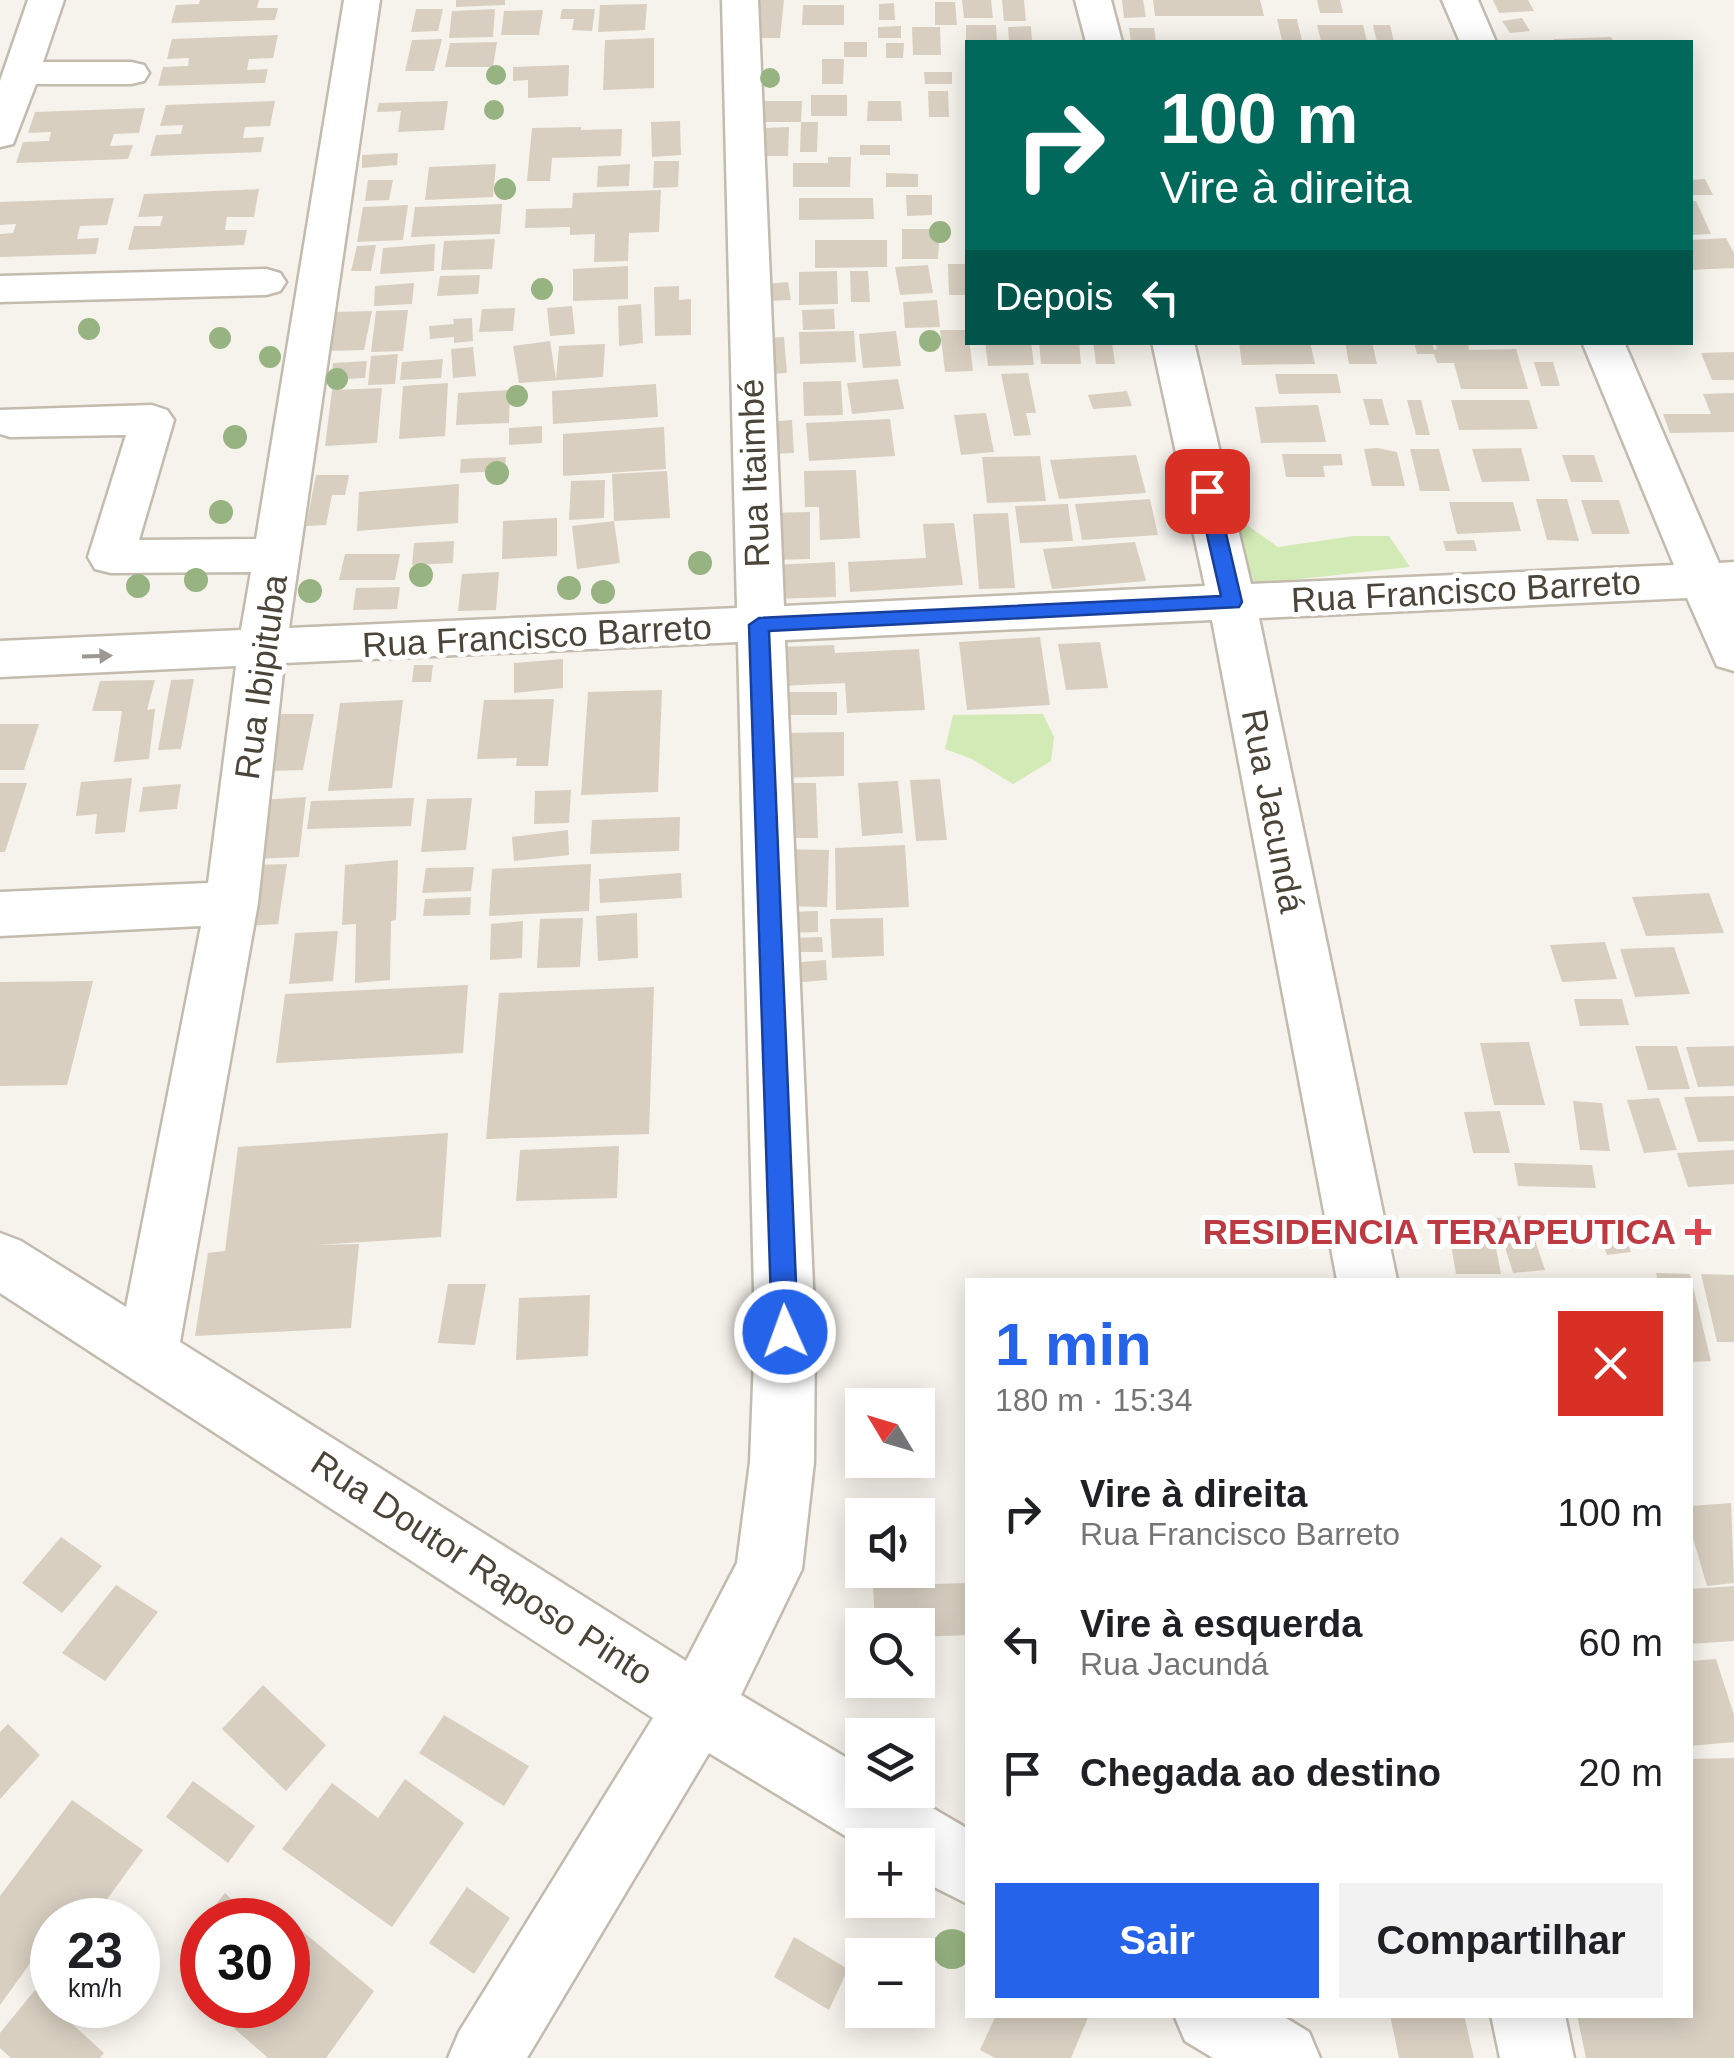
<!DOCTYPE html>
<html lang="pt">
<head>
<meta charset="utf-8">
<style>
  :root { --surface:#fff; --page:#f2f2f2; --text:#202124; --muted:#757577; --accent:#2563eb }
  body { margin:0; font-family:Helvetica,sans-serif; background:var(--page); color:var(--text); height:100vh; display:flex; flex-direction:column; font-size:38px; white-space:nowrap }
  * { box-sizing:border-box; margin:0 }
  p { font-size:32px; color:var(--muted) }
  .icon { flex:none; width:55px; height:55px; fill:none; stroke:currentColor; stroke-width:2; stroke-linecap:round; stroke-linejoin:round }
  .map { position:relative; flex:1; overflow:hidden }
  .sheet { position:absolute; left:965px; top:1278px; width:728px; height:740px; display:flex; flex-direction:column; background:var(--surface); border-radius:0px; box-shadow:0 5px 25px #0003 }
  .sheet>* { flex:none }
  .top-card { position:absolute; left:965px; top:40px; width:728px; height:305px; border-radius:0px; box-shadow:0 5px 25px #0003; background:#00695c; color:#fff; overflow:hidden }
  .needle { width:65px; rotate:308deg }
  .buttons { position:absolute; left:845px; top:1388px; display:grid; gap:20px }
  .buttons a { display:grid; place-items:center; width:90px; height:90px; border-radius:0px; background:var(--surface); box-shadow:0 5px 25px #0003; font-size:50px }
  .speed { position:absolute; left:30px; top:1898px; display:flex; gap:20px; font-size:50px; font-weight:700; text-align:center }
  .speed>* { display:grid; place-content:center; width:130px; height:130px; border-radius:50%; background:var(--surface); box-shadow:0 5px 25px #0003; line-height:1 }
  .speed small { font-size:25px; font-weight:400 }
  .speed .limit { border:15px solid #d22; background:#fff; color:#111 }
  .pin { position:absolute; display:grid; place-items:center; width:85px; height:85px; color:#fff; margin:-42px; border-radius:20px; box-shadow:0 5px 15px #0006 }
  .me { position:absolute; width:110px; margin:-55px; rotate:358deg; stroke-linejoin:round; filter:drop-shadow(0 0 8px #0008) }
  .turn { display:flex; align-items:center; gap:35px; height:210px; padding:0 30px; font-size:45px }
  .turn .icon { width:130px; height:130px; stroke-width:2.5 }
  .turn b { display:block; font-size:70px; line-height:85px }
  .then { display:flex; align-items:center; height:95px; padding:0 30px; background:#0003; gap:20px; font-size:38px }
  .round { display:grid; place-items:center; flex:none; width:105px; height:105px; border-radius:0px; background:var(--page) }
  .head { display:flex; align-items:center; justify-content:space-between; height:170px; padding:0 30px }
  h1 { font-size:60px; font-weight:700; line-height:75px; color:var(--accent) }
  .button { display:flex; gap:20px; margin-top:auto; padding:20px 30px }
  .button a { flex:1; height:115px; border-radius:0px; background:var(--accent); color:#fff; font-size:40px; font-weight:700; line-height:115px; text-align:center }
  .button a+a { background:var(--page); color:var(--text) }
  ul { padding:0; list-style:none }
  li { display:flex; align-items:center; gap:30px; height:130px; padding:0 30px }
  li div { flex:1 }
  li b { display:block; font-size:38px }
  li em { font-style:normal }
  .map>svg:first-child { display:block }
  .green { fill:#d2eab5 }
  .building { fill:#d8cfc1 }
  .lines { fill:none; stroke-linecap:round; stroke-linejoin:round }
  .minor-casing { stroke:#c2bbae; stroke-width:5 }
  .minor { fill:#fff; fill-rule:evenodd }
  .tree { fill:#97b381 }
  .oneway { fill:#9c9892 }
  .route { fill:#2563eb; stroke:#184099; stroke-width:2.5 }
  .health-dot { fill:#e0444e; stroke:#fff; stroke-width:4 }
  .labels { text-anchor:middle; stroke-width:10; stroke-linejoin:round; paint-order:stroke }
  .street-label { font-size:35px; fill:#4b4439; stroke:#fff }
  .health-label { font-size:35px; font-weight:bold; fill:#be3a42; stroke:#fff; text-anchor:end }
</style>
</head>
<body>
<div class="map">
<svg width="1734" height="2058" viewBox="0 0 1734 2058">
  <rect width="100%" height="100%" fill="#f6f3ec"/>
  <path class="green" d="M1247 525 1278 547 1354 536H1389L1410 567 1245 585 1235 529Z
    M1043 714 1054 737 1051 761 1013 784 972 759 945 749 953 715Z"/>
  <path class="building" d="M200 0H259L257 8H278L275 20 171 23 176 5 199 4Z
    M456 0H505V5L456 7Z
    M753 0H784L780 38H749Z
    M962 0H991L993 18H964Z
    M1002 0H1024L1026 21H1004Z
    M1122 0H1143L1146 17 1124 18Z
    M1153 0H1260L1264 16H1155Z
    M1317 0H1340L1343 13H1320Z
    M1493 0H1528L1534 11 1499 13Z
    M935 2H955L957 25H935Z
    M894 3 895 20H879V4Z
    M647 4 645 30 598 32 600 5Z
    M803 5H844V25H802Z
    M416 9H443L438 31 411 32Z
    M495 9 493 37 449 38 452 11Z
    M562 9H595L592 31 572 30 574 19H560Z
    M543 10 539 35H501L504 11Z
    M1522 18 1530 31 1510 33 1502 21Z
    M1277 19H1297L1302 41H1282Z
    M966 25H996L997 42H966Z
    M1317 25H1363L1367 41H1321Z
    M1373 25H1390L1394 42H1377Z
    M901 26V38H878V27Z
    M1031 26 1032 42H1009L1008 27Z
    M912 27H940L941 55H913Z
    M1129 28H1154L1156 42H1131Z
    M278 35 273 58 249 59 247 70 268 69 265 83 158 86 163 67 188 66 189 58 167 59 172 39Z
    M1611 37 1614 42H1554V39Z
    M654 38V88L603 90 605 40Z
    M442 39 434 71H405L412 40Z
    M497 42 493 67H445L450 43Z
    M844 42H867V57H844Z
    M886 43H904L903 58H886Z
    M822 59H844L843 84H822Z
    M569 65 568 96 528 98V80L513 81V67Z
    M924 72H952V84H925Z
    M928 91H948L949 117H929Z
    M811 95H847V116H811Z
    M275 101 270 126 245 127 243 138 264 137 261 152 150 156 156 135 181 134 183 125 160 126 166 105Z
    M448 101 444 130 398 132 401 111 377 112 379 103Z
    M763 101H802L801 122H762Z
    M868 101H901L902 121H867Z
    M145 108 139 133 114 134 110 146 133 145 128 159 16 163 23 142 49 141 51 132 28 133 35 112Z
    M680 121 681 155 652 157 651 122Z
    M801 122H818L817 152H800Z
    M581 127V130L622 129 621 156 552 158 550 181H527L532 128Z
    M789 127 788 156H764L765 128Z
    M860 145H890V155H860Z
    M398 153 397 165 362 168V155Z
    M828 157H851L850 187H793V163H828Z
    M654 161H679L678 187 653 188Z
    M496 164 493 197 425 200 429 167Z
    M630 164 629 186 597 187 598 166Z
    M886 173 918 174V187H886Z
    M1705 179 1713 195H1690V180Z
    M368 180H393L389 200 365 201Z
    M259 189 254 217H227L225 230H247L244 245 128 250 134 226H160L163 216 138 217 144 194Z
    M661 190 659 232 629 233 628 261 594 262 595 234 570 235V227L525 228 526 209 572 208 573 193Z
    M906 195H932V215L907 216Z
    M114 198 107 225 80 226 77 239 99 238 96 254 0 257V234L13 233 16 224 0 225V202Z
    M799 198H873L874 219 799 220Z
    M1690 201H1696L1711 234 1690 235Z
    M502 204 500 234 411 237 415 207Z
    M408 205 403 240 357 242 363 207Z
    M902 229H940L938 259H902Z
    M1726 238 1734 253V268L1690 270V240Z
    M495 239 492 269 441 270 444 241Z
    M815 240H887V267L815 268Z
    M435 244 434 271 380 274 383 248Z
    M376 245 371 271H351L357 246Z
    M948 264H968V295H949Z
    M928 265 933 293 900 295 895 267Z
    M628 266V299L573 301V269Z
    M837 271 838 304 799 305V272Z
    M850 271H868L870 302H851Z
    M480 275 478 294 437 296 440 276Z
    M788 282 791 300 766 301 763 284Z
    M414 283 412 304 374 306 375 286Z
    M679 286V300L691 299V335L655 336 654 287Z
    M937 300 940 327 905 328 903 302Z
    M641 304 643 343 619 346 618 306Z
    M572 306 575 334 550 336 547 308Z
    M515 308 513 331 479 332 482 309Z
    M834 309 835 329 803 330 802 310Z
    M408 310 403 351 371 352 376 311Z
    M372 311 364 350 325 351 334 312Z
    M472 318 473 341 454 343V337L430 339 429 326 454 324 453 319Z
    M940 330H968L973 371 945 372Z
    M854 331 856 362 800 364 799 332Z
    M896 331 901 366 863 368 859 334Z
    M784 337 787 373 765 374 763 338Z
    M550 341 556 379 559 346 605 344 603 377 519 383 513 346Z
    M985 342H1031L1034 365 988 366Z
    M1039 342H1079L1081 364H1041Z
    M1093 342H1112L1115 364H1096Z
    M1239 342H1310L1315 364 1242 365Z
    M1345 342H1372L1377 364H1349Z
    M1414 342H1432L1434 350 1437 349 1435 342H1468L1469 350 1516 349 1528 389H1461L1454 363H1437L1434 354H1417Z
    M473 347 476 376 453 378 451 349Z
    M1734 352V380H1712L1701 353Z
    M398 354 395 384 368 385 371 356Z
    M443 359 441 378 400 380 402 362Z
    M367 361 365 378 331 380 333 363Z
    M1534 362H1553L1560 386H1541Z
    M1028 373 1036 413H1026L1031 435 1014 436 1001 374Z
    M1275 374H1337L1341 393 1279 394Z
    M898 379 904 409 852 414 847 383Z
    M841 381 843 415 804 416 803 382Z
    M448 383 445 436 399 439 403 386Z
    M656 384 658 417 553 424 552 391Z
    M382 388 377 443 325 446 332 390Z
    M510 390 509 423 456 425 458 393Z
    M1127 391 1132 406 1093 409 1088 395Z
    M1734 393V432L1670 433 1663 414H1711L1703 394Z
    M1363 399H1382L1389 425H1370Z
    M1407 400H1421L1430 435H1416Z
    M1451 400H1529L1538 429 1459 430Z
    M1318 405 1326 442 1261 443 1255 407Z
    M986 413 994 452 961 455 954 415Z
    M890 419 895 456 809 461 806 423Z
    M792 420 794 453 770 454 768 422Z
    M542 426V443L509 445V428Z
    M664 427 666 469 563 476V434Z
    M1377 448 1397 452 1405 486H1372L1364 449Z
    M1521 448 1530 481 1482 482 1472 449Z
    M1410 449H1439L1450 491H1420Z
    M1282 454H1341L1343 465 1323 466 1325 477H1286Z
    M1136 455 1146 493 1059 499 1050 460Z
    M1562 455H1594L1603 482H1571Z
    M1040 456 1046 501 987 503 982 457Z
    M506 457 505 471 460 473 461 459Z
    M856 470 860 538 820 540 819 507H805L804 471Z
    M667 471 670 518 614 521 612 474Z
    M316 475H349L345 495H332L326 525 306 526Z
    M605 480 604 518 569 520 571 481Z
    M459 484 458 523 357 531 359 492Z
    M1150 499 1158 535 1082 540 1075 504Z
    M1536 499H1567L1579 541 1547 540Z
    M1581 500H1619L1630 534H1592Z
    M1449 502H1513L1521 531 1457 534Z
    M1068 504 1073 541 1020 543 1015 506Z
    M810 512V559L770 560V513Z
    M1008 513 1015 588 979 589 973 514Z
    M557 518V556L502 559 503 521Z
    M614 521 620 563 577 569 572 526Z
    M954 523 963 585 850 592 848 562 926 558 923 524Z
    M1474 540 1477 551H1446L1443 541Z
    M454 541 453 563 412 565 414 543Z
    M1135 542 1146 581 1052 589 1043 549Z
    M345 554H400L395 580H339Z
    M835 562 836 597 771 599V565Z
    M499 572 496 610 458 611 462 574Z
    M400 587 397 609 353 610 356 588Z
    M1040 637 1050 705 967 710 959 642Z
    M1100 642 1108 688 1066 690 1058 644Z
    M834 645 835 653 919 649 925 710 847 713 845 683 781 686 779 647Z
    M563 659V688L514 693V663Z
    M414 665H433L431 682H412Z
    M194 679 181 749 158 750 171 680Z
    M155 680 147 710 155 709 149 759 114 762 122 711H92L100 681Z
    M662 690 658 792 581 795 588 692Z
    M780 692H837V715H779Z
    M554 699 548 766H516L517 758 477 759 484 700Z
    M403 700 392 788 328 791 340 703Z
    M281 714H314L303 770 270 771Z
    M0 724H39L24 770H0Z
    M844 732V776L780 778 781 733Z
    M132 778 125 832 95 834 97 814 76 816 81 782Z
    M940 779 947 840 916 841 910 780Z
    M898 781 903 833 862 836 858 783Z
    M0 783H27L5 852H0Z
    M778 783H816L818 838H778Z
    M181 784 177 809 139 812 143 787Z
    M571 790 569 823 534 824 535 791Z
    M306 797 299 857 252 859 261 800Z
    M414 798 411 826 307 829 311 801Z
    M472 798 466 850 421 852 427 799Z
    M680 817 679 851 590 854 592 820Z
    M568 830 569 855 514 861 512 837Z
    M905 845 909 907 836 910 835 848Z
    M782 849 829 850 827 907 778 906Z
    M398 860 396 920 391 921 390 980 355 983 356 924 342 925 345 865Z
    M287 864 278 924 245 926 256 865Z
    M591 864 589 911 489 916 492 869Z
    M474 867 471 891 422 893 426 868Z
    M681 873 682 898 600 903 599 879Z
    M1709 893 1724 933 1646 936 1632 897Z
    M471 897 470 915 423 916 425 899Z
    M818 911V932L788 933 787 912Z
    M637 913 638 958 598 961 596 916Z
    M583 918 580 967 537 968 540 919Z
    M883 918 884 956 832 958 830 919Z
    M523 921 522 958 490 960 491 924Z
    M338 931 333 981 289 984 295 933Z
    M822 937 823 952H786V938Z
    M1605 942 1617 979 1562 982 1550 945Z
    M1674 947 1690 994 1635 997 1620 949Z
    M826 960 827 980 780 984 778 964Z
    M93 981 67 1085 0 1086V982Z
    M468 985 463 1053 276 1063 285 994Z
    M654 987 649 1134 486 1139 499 993Z
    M1574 999H1622L1629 1025 1580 1026Z
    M1529 1042 1545 1105H1494L1480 1043Z
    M1635 1046H1677L1690 1089 1648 1090Z
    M1734 1046V1086L1698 1087 1686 1047Z
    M1734 1096V1141L1698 1142 1684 1097Z
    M1659 1098 1677 1150 1644 1153 1627 1100Z
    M1573 1101 1602 1103 1610 1151 1580 1150Z
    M1500 1111 1510 1153H1473L1464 1112Z
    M448 1133 441 1237 316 1245 359 1244 351 1328 195 1336 208 1253 225 1251 238 1147Z
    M619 1146 617 1198 516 1201 520 1150Z
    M1734 1150V1184L1688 1187 1677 1153Z
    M1514 1163 1592 1165 1596 1188 1518 1186Z
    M1527 1216 1545 1270 1513 1273 1496 1218Z
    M1618 1216 1631 1252 1607 1255 1594 1218Z
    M1447 1222H1491L1501 1274H1456Z
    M1656 1273 1690 1274 1711 1361 1690 1362V1280H1658Z
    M1701 1274 1734 1275V1342H1717Z
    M448 1284H486L475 1345 438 1343Z
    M590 1295 588 1356 516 1360 519 1298Z
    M1731 1503 1734 1583 1707 1586 1690 1528V1506Z
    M61 1537 102 1566 62 1613 22 1583Z
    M968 1583V1635L918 1637V1625H875L873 1586Z
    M116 1585 158 1612 105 1681 62 1653Z
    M1734 1586V1641L1690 1644V1589Z
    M1716 1659 1734 1715V1742L1690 1746V1661Z
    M263 1685 326 1745 286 1791 222 1729Z
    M444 1715 529 1766 504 1806 419 1753Z
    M8 1724 40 1755 0 1799V1732Z
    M1734 1758V2058H1586L1577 2015H1690V1759Z
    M405 1779 464 1823 392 1927 282 1849 332 1783 378 1818Z
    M193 1781 255 1826 228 1863 166 1817Z
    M72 1800 143 1850 92 1920H52V1933L0 2005V1896Z
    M467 1887 510 1918 474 1974 429 1943Z
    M225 1893 254 1920H203Z
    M283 1915 374 1991 326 2058H268L211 2008 288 2005V1920H278Z
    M794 1937 848 1969 829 2010 774 1977Z
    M35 1990 104 2053 100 2058H11L0 2048V2033Z
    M996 2015H1089L1071 2058H995L980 2050Z
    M1390 2015H1464L1474 2058H1399Z"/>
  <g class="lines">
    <g class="minor-casing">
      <path id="minor" d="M28 0H64L43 62H131L144 65 149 73 144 81 131 84H36L13 144 0 147V81Z
        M344 0H380L289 628 737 608 722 0H758L784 606 1205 586 1152 342H1194L1251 584 1674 565 1582 342H1624L1719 563 1734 562V671L1717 666 1687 598 1259 618 1397 1280H1337L1212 620 785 640 815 1332 814 1462 802 1569 741 1695 862 1767V1790H902L968 1829V1904L918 1879V1845L862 1846 709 1753 527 2058H448L459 2032 653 1718 0 1293V1233L21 1241 126 1307 201 926 0 936V892L208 883 236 666 0 677V641L241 630 251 572 111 573 95 569 88 557 126 435 10 437 0 434V410L152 405 167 410 174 420 139 540 256 539ZM738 642 755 1332 750 1462 737 1563 686 1661 180 1342 258 903 284 663Z
        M1075 0H1111L1122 42H1086Z
        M1442 0H1478L1496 42H1460Z
        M266 269 280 273 286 282 280 291 266 295 0 302V276Z
        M1174 2015H1281L1309 2032 1320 2058H1213L1185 2041Z
        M1491 2015H1565L1574 2058H1500Z"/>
    </g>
    <use href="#minor" class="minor"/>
  </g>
  <g class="tree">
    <circle cx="496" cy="75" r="10"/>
    <circle cx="770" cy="78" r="10"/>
    <circle cx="494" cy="110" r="10"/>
    <circle cx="505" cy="189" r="11"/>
    <circle cx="940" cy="232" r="11"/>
    <circle cx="542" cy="289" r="11"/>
    <circle cx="89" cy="329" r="11"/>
    <circle cx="220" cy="338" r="11"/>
    <circle cx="930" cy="341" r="11"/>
    <circle cx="270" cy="357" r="11"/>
    <circle cx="337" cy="379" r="11"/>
    <circle cx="517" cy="396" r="11"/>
    <circle cx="235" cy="437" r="12"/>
    <circle cx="497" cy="473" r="12"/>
    <circle cx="221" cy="512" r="12"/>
    <circle cx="700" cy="563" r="12"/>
    <circle cx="421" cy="575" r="12"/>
    <circle cx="196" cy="580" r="12"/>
    <circle cx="138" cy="586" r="12"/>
    <circle cx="569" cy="588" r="12"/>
    <circle cx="310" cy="591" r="12"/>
    <circle cx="603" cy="592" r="12"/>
    <circle cx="952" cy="1949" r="20"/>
  </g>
  <defs><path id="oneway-solid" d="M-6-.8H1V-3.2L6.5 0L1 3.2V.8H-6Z" transform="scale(2.5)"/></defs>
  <use class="oneway" href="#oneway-solid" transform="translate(97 656) rotate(-2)"/>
  <path class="route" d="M1207 484 1216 491 1242 602 1239 607 769 631 798 1332 794 1341 785 1344 776 1341 772 1332 749 625 759 618 1221 596 1197 491Z"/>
  <path class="health-dot" d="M1693 1217h10v10h10v10h-10v10h-10v-10h-10v-10h10z"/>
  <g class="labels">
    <g class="street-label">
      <text transform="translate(754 473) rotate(-92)" y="12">Rua Itaimbé</text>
      <text transform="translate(1466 591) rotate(-3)" y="12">Rua Francisco Barreto</text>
      <text transform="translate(537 636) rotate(-3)" y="12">Rua Francisco Barreto</text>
      <text transform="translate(261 677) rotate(-82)" y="12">Rua Ibipituba</text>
      <text transform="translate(1273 811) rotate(79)" y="12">Rua Jacundá</text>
      <text transform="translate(482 1568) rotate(33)" y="12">Rua Doutor Raposo Pinto</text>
    </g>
    <g class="health-label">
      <text x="1676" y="1244">RESIDENCIA TERAPEUTICA</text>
    </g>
  </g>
</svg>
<div class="buttons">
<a><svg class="needle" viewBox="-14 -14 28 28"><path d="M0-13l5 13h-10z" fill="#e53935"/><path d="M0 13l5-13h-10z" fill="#757577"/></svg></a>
<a><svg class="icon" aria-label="sound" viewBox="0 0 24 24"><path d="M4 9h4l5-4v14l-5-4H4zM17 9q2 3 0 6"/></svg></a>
<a><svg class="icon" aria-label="search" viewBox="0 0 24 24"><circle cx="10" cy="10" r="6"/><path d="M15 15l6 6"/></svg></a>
<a><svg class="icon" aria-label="layers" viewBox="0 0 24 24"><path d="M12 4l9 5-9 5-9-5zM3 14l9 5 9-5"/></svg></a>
<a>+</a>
<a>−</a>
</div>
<div class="speed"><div>23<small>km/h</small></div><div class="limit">30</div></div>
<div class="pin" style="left:1207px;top:491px;background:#d93025"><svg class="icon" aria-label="arrive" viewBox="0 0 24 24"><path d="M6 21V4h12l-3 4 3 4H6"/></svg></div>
<svg class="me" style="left:785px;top:1332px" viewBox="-20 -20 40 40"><circle r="17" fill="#2563eb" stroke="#fff" stroke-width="3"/><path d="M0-11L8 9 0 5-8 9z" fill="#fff"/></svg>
<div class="top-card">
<div class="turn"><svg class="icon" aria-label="right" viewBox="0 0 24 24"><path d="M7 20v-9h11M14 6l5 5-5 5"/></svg><div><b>100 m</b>Vire à direita</div></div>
<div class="then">Depois<svg class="icon" aria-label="left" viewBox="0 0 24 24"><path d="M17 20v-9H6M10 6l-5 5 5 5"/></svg></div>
</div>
<section class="sheet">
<div class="head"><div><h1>1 min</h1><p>180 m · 15:34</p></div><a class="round" style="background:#d93025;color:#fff"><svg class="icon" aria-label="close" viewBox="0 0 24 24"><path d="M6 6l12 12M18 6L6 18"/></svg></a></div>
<ul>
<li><svg class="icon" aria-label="right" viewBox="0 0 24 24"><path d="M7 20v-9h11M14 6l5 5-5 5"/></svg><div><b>Vire à direita</b><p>Rua Francisco Barreto</p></div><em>100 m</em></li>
<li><svg class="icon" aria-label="left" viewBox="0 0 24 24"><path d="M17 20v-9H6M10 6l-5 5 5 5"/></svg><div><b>Vire à esquerda</b><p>Rua Jacundá</p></div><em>60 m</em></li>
<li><svg class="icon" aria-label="arrive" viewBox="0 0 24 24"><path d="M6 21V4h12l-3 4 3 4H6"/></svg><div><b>Chegada ao destino</b></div><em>20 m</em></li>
</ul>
<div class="button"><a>Sair</a><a>Compartilhar</a></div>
</section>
</div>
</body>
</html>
